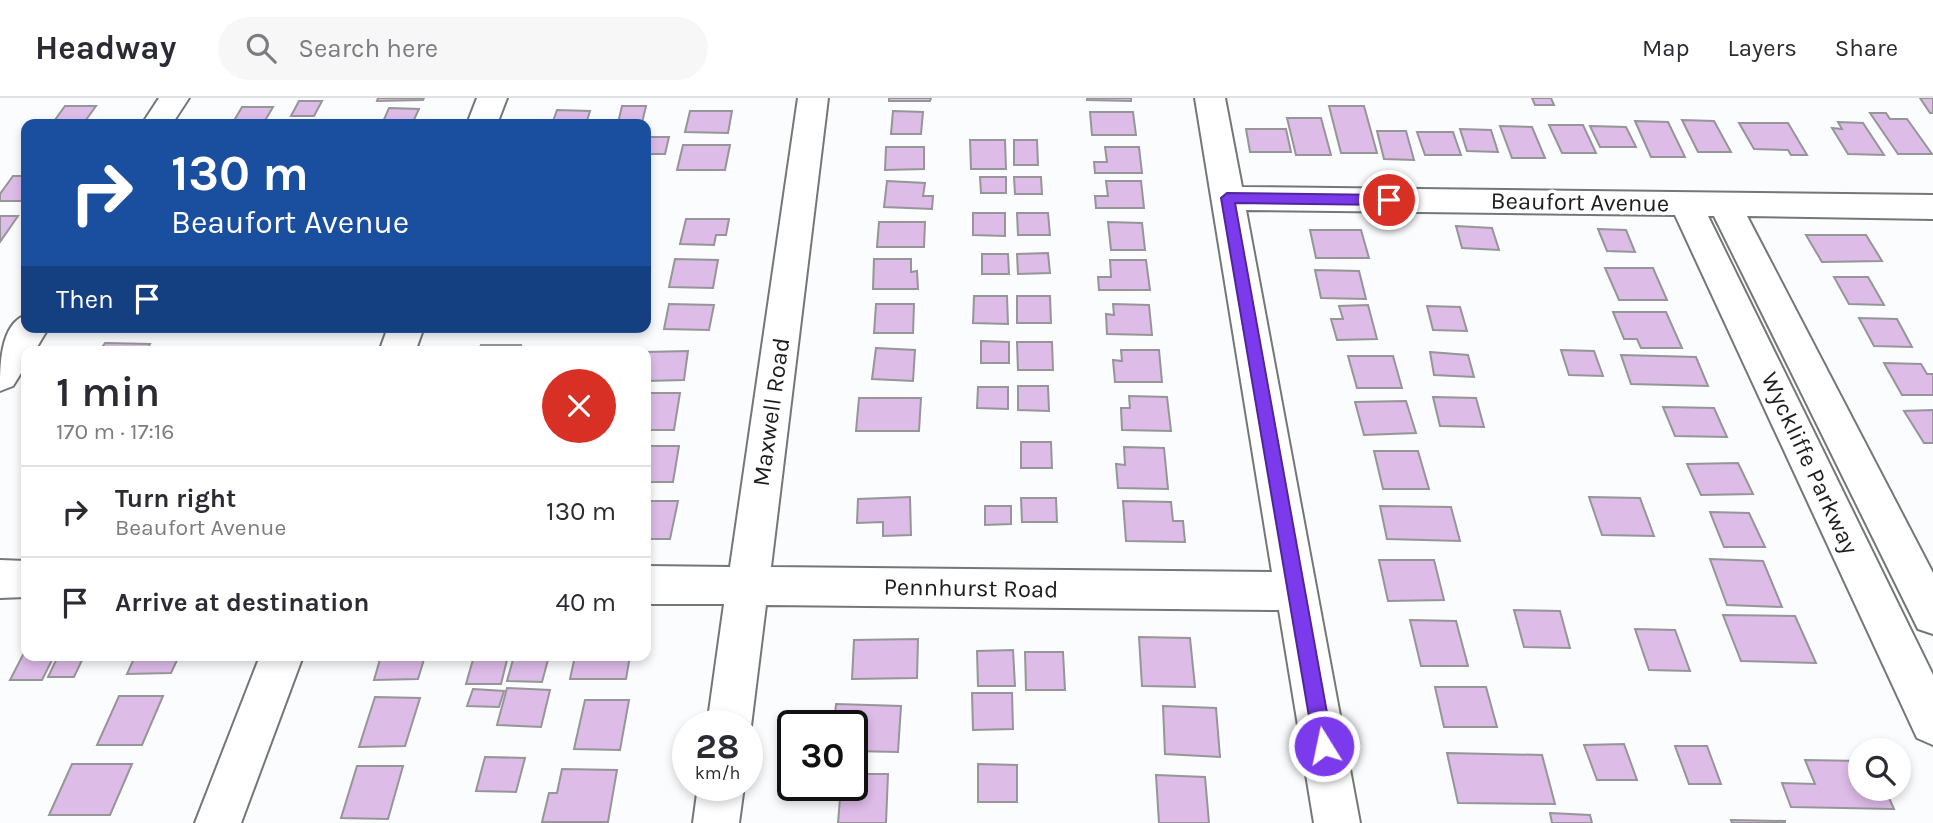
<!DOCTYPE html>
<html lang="en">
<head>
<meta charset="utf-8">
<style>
  :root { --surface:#fff; --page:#f7f7f7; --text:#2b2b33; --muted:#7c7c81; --line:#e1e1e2 }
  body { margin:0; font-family:Karla,sans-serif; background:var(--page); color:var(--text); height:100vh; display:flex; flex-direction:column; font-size:26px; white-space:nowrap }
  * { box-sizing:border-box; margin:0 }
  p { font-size:23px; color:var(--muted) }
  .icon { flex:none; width:38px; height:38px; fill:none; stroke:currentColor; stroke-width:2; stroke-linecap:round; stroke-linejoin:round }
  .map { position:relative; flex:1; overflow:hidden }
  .side { position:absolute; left:21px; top:248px; width:630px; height:315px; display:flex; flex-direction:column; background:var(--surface); border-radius:14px; box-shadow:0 4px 10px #0003 }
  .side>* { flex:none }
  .banner { position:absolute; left:21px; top:21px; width:630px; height:214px; border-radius:14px; box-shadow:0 4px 10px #0003; background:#1a4fa0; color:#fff; overflow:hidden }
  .tools { position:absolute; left:1848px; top:640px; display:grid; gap:14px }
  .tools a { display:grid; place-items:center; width:63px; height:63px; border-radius:50%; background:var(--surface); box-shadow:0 4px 10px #0003; font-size:35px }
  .speed { position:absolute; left:672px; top:612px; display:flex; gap:14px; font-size:35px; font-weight:700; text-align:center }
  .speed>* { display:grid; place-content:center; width:91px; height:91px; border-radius:50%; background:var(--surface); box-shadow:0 4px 10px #0003; line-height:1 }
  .speed small { font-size:18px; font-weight:400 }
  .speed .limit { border:4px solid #111; border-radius:10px; background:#fff; color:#111 }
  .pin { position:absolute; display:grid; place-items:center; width:60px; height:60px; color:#fff; margin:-30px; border:4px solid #fff; border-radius:50%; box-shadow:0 2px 7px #0007 }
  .me { position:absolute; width:77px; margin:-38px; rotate:350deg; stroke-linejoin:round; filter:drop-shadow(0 0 5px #0008) }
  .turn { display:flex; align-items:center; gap:24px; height:147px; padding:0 35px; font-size:32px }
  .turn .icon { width:91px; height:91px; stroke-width:2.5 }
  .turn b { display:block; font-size:49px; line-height:60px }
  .then { display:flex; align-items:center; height:66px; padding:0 35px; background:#0003; gap:14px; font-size:26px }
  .round { display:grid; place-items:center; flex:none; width:74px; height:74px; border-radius:37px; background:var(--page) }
  .headline { display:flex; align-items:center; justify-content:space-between; height:119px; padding:0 35px }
  h1 { font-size:42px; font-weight:600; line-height:52px }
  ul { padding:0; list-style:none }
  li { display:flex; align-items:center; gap:21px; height:91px; padding:0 35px; border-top:2px solid var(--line) }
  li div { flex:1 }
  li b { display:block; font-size:26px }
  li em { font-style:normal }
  header { display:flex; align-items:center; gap:42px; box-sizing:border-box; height:98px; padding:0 35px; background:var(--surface); border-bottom:2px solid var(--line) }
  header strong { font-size:33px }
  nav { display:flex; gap:38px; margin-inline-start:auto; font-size:24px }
  .search { width:490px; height:63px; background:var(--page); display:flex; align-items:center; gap:18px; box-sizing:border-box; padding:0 24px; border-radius:38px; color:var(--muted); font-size:26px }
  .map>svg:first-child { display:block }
  .building { fill:#ddbce8; stroke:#969597; stroke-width:2 }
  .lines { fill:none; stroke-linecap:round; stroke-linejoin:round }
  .minor-casing { stroke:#747677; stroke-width:4 }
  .minor { fill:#fff; fill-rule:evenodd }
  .route { fill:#7c3aed; stroke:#51269a; stroke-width:2 }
  .labels { text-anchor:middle; stroke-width:7; stroke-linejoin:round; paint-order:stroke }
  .street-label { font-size:24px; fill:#1d1d1e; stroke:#fff }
</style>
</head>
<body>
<header>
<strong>Headway</strong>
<div class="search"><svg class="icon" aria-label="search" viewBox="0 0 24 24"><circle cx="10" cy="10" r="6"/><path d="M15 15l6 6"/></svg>Search here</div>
<nav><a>Map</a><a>Layers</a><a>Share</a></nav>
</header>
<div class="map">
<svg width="1933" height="725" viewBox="0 0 1933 725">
  <rect width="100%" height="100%" fill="#fafcfd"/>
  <path class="building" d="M378 0H424L423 2 377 3Z
    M889 0H931L930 3H889Z
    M1087 0H1131V3L1087 2Z
    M1532 0H1551L1554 7H1535Z
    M1920 0H1933V15H1930Z
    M299 3H322L314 18H291Z
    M65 8H96L83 26H52Z
    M622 8H646L642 25H618Z
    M1329 8H1364L1377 55H1341Z
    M242 9H273L263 26H232Z
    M389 10 419 11 412 26H382Z
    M557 12 590 13 586 26H552Z
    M690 13H732L728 35 685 34Z
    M893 13 923 14 921 36H891Z
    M1090 14H1133L1136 37H1092Z
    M1870 15H1886L1890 21H1907L1932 56H1898Z
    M1287 20H1321L1331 57H1296Z
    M1682 22 1714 23 1731 54H1698Z
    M1635 23 1668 24 1685 59H1651Z
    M1838 24 1863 25 1884 57 1848 56 1832 30 1842 31Z
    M1739 25H1788L1807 57H1791L1788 52 1754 51Z
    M1549 27H1583L1596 55H1562Z
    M1500 28 1532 29 1545 60H1512Z
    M1590 28 1626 29 1636 49H1600Z
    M1246 31H1286L1291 54H1250Z
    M1460 31 1491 32 1498 54 1467 53Z
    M1377 33H1406L1414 62 1384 61Z
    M1417 34H1453L1461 57H1425Z
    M646 39H669L665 56H646Z
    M970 42H1005L1006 71H971Z
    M1014 42H1037L1038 67H1014Z
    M683 47H730L725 72H677Z
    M886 49H924V71L885 72Z
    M1105 49H1139L1142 75H1095L1094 64H1107Z
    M13 78H26V103H0V96Z
    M980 79H1006V95H981Z
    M1014 79H1041L1042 96H1015Z
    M887 83 925 85 923 98H933L932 111 884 109Z
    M1106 83H1141L1144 110H1096L1095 98H1108Z
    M973 115H1005V138L973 137Z
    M1017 115H1048L1050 137H1018Z
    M0 118H18L0 144Z
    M686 121H729L726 137H716L714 147 680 146Z
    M879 124H925L924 149H877Z
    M1108 124 1142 125 1145 152H1111Z
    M1456 128 1492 130 1499 152 1462 150Z
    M1598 131 1626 132 1635 154 1607 153Z
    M1310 132H1361L1369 160H1316Z
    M1806 137H1866L1882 163 1822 164Z
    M1048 155 1050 175 1018 176 1017 156Z
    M982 156H1008L1009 176H982Z
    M675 161 718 162 713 190 669 189Z
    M874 161H911V174L917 173 918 191H873Z
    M1110 162H1146L1150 192H1099L1098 179H1111Z
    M1605 170H1653L1667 202H1619Z
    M1315 172 1359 173 1366 201 1321 200Z
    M1834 179H1868L1884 207 1849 206Z
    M974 198H1007L1008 226 973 225Z
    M1017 198H1050L1051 225H1017Z
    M669 206 714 207 709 232 664 231Z
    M876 206H914L913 235H874Z
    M1113 206 1149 207 1152 237 1107 236 1106 216 1114 217Z
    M1368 207 1377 241 1337 242 1331 221H1343L1339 208Z
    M1427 208 1460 209 1467 233 1433 232Z
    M1613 214H1666L1682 250H1641L1637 241H1624Z
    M1859 220 1897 221 1912 249 1874 248Z
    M484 229H534L532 234 482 233Z
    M981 243 1009 244V265H981Z
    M1017 244H1052L1053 272H1018Z
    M105 245 150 246 146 254H99Z
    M481 247H521L519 254H478Z
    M270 250H307L306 254H269Z
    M876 250 915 252 913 283 872 281Z
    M1121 252H1159L1162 284H1115L1113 262 1122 263Z
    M1561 252 1594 253 1603 278 1569 277Z
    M688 253 684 282 646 283V254Z
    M1430 254 1468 257 1474 279 1434 277Z
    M1621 257 1696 259 1708 288 1631 286Z
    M1348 258H1393L1402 290H1357Z
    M1884 265 1921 266 1927 276H1933V297H1902Z
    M1018 288H1048L1049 313 1018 312Z
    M978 289H1008V311L977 310Z
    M646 295H680L674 332H646Z
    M1129 298 1167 299 1171 333 1122 332 1121 310H1130Z
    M1433 299 1476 300 1484 329 1440 328Z
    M859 300H921L919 333H856Z
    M1406 303 1416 335 1364 337 1355 304Z
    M1663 309 1714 310 1727 339 1675 338Z
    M1933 312V345H1924L1904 313Z
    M1021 344H1051L1052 370H1021Z
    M646 348H679L673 384H646Z
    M1124 349 1164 350 1168 391 1118 390 1116 366 1125 367Z
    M1374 353H1418L1429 391H1383Z
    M1738 365 1753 396 1701 397 1687 366Z
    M910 399 911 437 883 438V424L857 425 858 401Z
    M1589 399 1640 400 1654 438 1602 437Z
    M1021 400H1056L1057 424H1022Z
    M646 403H678L670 441H646Z
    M1123 403 1171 404 1173 423H1183L1185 444 1126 443Z
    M985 408H1011V426L985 427Z
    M1380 408 1451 409 1460 443 1387 441Z
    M1710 414 1749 415 1765 449H1724Z
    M1710 461 1763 463 1782 509 1727 507Z
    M1379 462H1434L1444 502 1388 503Z
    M1514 512 1560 513 1570 550 1524 549Z
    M1723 517 1795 518 1816 565 1741 563Z
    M1410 522 1456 523 1468 568H1421Z
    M1635 531 1675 532 1690 573 1649 572Z
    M1139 539 1190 540 1195 589 1142 588Z
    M918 541 917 580 852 581 854 542Z
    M26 551V558H54L42 582H10Z
    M1013 552 1015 588H978L977 553Z
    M1025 554H1063L1065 592H1026Z
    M58 558H84L74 579H48Z
    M135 558H179L171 575 127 576Z
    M381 558H425L418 581 374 582Z
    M474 558H508L501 586H466Z
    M514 558H549L542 584 507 583Z
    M575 558H630L626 581H570Z
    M1435 589H1486L1497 629H1444Z
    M507 590 550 592 541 629 497 627Z
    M473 591 504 593 499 609 467 608Z
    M972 595H1012L1013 631 973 632Z
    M119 598H163L142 647H97Z
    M375 599 420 600 405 648 359 649Z
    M585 602H629L620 652 574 651Z
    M836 606 901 608 898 654 852 653V628H834Z
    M1163 608 1216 610 1220 659 1165 656Z
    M1624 646 1637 682H1597L1584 647Z
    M1675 648H1707L1721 686H1689Z
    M1447 655 1542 657 1555 706 1458 705Z
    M485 659 525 660 516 694 476 693Z
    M1805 662 1860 663V691H1885L1894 711 1791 709 1782 685 1815 686Z
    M72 666H132L110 717H49Z
    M978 666 1017 667V704H978Z
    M357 668H403L388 721 341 720Z
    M562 671 617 672 608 724H542L549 695H557Z
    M852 676H888L886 725H838L841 688H852Z
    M1156 677 1205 679 1209 725H1159Z
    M1550 715 1590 717 1592 725H1552Z
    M1731 722 1785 723V725H1732Z"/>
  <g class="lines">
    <g class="minor-casing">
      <path id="minor" d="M159 0H189L172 26H142Z
        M477 0H507L497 26H467Z
        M798 0H828L771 469 1272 474 1195 0H1225L1242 89 1933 97V121L1747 118 1933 475V536L1918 531 1714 118H1708L1933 577V647L1917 640 1675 117 1246 112 1360 725H1314L1279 512 766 507 751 628 747 638V628H707L724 506H646V468L730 469Z
        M26 217V229H49L34 254H26V267L13 288 0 293C0 268 0 226 26 217Z
        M388 229H424L415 254H379Z
        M0 462 26 463V499L0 500Z
        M260 558H303L241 725H195Z
        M698 688H744L739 725H693Z"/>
    </g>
    <use href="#minor" class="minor"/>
  </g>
  <path class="route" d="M1227 95 1389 97 1396 102 1389 107 1235 105 1333 648 1330 654 1324 657 1317 654 1314 648 1221 100Z"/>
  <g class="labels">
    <g class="street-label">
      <text transform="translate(1580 104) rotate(1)" y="8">Beaufort Avenue</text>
      <text transform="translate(771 314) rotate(-82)" y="8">Maxwell Road</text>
      <text transform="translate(1810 365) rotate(65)" y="8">Wyckliffe Parkway</text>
      <text transform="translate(971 490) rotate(1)" y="8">Pennhurst Road</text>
    </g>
  </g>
</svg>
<div class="tools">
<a><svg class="icon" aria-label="search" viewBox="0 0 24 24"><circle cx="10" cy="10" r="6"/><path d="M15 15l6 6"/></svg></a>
</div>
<div class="speed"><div>28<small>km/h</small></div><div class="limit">30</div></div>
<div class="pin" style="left:1389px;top:102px;background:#d93025"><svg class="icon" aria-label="arrive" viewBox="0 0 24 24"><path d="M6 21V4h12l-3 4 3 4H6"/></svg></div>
<svg class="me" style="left:1324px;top:648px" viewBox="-20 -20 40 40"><circle r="17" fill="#7c3aed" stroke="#fff" stroke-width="3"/><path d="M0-11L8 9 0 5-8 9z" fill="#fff"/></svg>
<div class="banner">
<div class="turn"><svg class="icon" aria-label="right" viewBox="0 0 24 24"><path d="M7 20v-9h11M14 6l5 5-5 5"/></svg><div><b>130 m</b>Beaufort Avenue</div></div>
<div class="then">Then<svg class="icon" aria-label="arrive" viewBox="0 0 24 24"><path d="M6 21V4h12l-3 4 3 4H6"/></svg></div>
</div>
<section class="side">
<div class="headline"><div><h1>1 min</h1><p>170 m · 17:16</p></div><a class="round" style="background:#d93025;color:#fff"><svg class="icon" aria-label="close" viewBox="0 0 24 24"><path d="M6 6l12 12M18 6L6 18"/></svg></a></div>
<ul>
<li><svg class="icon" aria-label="right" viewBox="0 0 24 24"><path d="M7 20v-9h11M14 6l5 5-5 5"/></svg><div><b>Turn right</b><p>Beaufort Avenue</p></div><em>130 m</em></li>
<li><svg class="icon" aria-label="arrive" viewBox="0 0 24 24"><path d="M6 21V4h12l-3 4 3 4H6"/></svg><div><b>Arrive at destination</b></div><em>40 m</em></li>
</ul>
</section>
</div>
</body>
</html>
